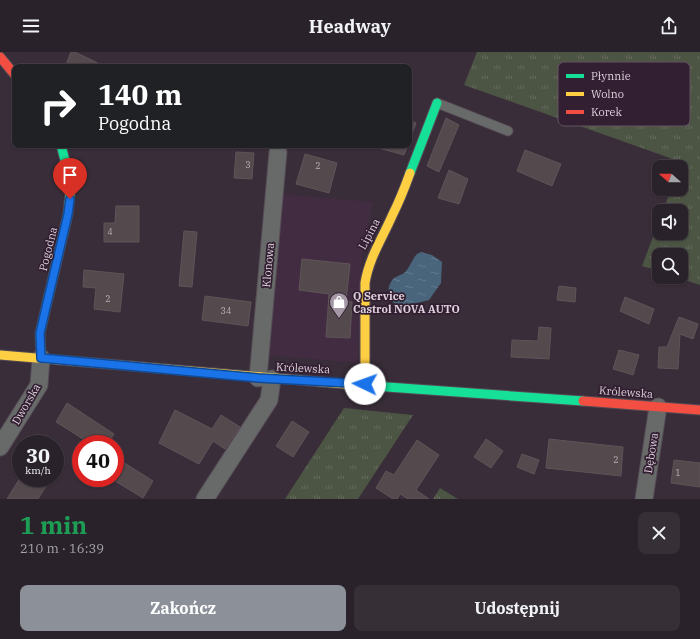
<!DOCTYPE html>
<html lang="pl">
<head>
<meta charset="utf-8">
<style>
  :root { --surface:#2a222a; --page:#362f36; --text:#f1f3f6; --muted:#a5a4a8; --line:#463f47; --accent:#8c9099 }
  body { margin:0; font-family:"IBM Plex Serif",serif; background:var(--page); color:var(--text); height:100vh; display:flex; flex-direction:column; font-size:15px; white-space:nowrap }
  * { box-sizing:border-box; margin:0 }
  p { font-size:13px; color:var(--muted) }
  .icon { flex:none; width:22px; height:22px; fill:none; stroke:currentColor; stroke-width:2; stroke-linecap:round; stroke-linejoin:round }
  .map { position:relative; height:447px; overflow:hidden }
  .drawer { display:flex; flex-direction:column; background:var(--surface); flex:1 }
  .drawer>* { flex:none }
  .guide { position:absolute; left:12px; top:12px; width:400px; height:84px; border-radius:8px; box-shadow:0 1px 3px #0004,0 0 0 1px var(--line); background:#202124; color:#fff; overflow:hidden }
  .needle { width:26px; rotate:291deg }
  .buttons { position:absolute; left:652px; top:108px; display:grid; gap:8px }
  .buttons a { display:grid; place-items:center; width:36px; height:36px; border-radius:8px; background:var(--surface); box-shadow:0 1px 3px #0004,0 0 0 1px var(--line); font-size:20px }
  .speed { position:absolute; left:12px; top:383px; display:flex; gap:8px; font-size:20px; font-weight:700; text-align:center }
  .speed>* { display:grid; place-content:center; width:52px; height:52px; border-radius:50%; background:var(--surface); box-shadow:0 1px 3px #0004,0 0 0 1px var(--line); line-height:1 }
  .speed small { font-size:10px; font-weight:400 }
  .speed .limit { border:6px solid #d22; background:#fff; color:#111 }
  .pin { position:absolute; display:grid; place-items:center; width:34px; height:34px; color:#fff; margin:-41px -17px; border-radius:50% 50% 50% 0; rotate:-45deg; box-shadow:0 0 4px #0007 }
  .pin .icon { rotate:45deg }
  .me { position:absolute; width:44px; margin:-22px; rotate:273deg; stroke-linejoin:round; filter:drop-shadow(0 0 3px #0008) }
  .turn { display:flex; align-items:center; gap:14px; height:84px; padding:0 20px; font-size:18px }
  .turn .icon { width:52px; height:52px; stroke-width:2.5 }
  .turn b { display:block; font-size:28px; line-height:34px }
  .round { display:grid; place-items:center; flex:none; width:42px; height:42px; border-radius:8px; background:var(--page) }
  .overview { display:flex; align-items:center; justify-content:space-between; height:68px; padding:0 20px }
  h1 { font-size:24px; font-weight:700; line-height:30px; color:#1e9e55 }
  .action { display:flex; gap:8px; margin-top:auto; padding:8px 20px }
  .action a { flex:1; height:46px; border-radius:8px; background:var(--accent); color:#fff; font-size:16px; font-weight:700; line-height:46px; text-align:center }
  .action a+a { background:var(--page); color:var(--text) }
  header { display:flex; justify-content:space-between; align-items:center; height:52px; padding:0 20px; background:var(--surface); font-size:18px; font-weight:700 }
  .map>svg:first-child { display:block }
  .built { fill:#422c42 }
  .grass { fill:url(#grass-tufts) }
  .water { fill:url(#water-ripples) }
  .building { fill:#54494c; stroke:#5f5458 }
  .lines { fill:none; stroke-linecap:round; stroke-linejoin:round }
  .lane-casing { stroke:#554b55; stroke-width:11 }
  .street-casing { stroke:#554b55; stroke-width:19 }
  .fast-casing { stroke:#554b55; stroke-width:11 }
  .slow-casing { stroke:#554b55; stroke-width:11 }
  .jam-casing { stroke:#554b55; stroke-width:11 }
  .lane { stroke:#686969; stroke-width:9 }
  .street { stroke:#686969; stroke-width:17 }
  .fast { stroke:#16e098; stroke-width:9 }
  .slow { stroke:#ffcf43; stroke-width:9 }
  .jam { stroke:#f24e42; stroke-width:9 }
  .route-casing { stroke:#114b97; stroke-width:10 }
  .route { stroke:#1a73e8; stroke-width:7 }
  .labels { text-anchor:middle; stroke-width:3.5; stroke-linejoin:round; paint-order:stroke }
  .number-label { font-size:9px; fill:#bbaeb8 }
  .street-label { font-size:11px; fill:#ddd0dc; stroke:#321f31 }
  .poi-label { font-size:11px; font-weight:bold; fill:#ddd0dc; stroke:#321f31; text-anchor:start }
  .key { fill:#321f31; stroke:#655464; stroke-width:1 }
  .key-label { font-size:11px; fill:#ddd0dc }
</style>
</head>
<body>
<header><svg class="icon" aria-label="menu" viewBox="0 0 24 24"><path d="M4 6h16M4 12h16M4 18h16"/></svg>Headway<svg class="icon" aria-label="share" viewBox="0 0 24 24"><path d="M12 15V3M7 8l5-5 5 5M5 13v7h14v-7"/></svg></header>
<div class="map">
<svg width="700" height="447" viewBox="0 0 700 447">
  <defs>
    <pattern id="grass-tufts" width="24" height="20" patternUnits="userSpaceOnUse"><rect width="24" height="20" fill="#4c5444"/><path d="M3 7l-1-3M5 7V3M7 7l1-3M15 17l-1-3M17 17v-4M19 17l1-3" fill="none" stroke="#656c5e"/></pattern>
    <pattern id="water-ripples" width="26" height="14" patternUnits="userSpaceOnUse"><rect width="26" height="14" fill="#49657c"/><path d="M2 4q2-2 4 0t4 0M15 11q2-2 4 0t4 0" fill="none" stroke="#637a8e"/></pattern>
  </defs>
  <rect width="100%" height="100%" fill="#382d38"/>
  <path class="built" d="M281 142 373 150 362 203 358 311 266 303Z"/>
  <path class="grass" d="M477 0H700V233L676 225H681V203H659V219L642 214 659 169V181H681V159H663L671 137H681V115H679L681 110 464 33Z
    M344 356 413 363 358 447H285Z
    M440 436 458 447H433Z"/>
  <path class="water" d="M421 200 432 203 442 210 441 231 429 248 401 255C391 253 385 239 391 230 394 224 400 224 404 221 410 216 412 207 417 202Z"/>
  <path class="building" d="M71 0H75L106 15H65Z
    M446 66 459 73 439 120 427 114Z
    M409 68 416 71 409 90Z
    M383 93H408L404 103 382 97Z
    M525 98 561 112 552 134 517 119Z
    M236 100 254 101 252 127 234 126Z
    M305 102 337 111 329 141 296 132Z
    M449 118 468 127 459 152 438 146Z
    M116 154H139V190H104V171H115Z
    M184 179 197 180 192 235 179 234Z
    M302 207 350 212 346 249 352 250 350 286 326 285 329 242 299 238Z
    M84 218 124 222 120 260 94 257 96 236 83 235Z
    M559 234 576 236 575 250 557 248Z
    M205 244 251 250 248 274 202 268Z
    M625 245 654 257 649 272 620 259Z
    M679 265 698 272 693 287 680 282 678 317 658 316 659 295H667Z
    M539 275 551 276 549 307 511 305 512 288 538 289Z
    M619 298 639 303 633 323 613 317Z
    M67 351 114 382 107 392H91L56 370Z
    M175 358 212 377 221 363 240 375 225 397 213 389 199 412 159 391Z
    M292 369 309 380 293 405 276 394Z
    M486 387 503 399 491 416 474 405Z
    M549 387 623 395 621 424 546 416Z
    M417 388 439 403 416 438 429 447H408L400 442 397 447H393L376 436 386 419 394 423Z
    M522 402 539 408 534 422 517 415Z
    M115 405 153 429 143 446 115 429Z
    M674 408 700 411V435L671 431Z
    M20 426H51L38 447H7Z"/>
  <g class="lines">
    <g class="lane-casing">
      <path id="lane" d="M437 51 508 79"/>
    </g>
    <g class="street-casing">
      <path id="street" d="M258 326 278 100
        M0 395 39 333 41 306
        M205 447 269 348 272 327
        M644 447 658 355"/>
    </g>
    <g class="fast-casing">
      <path id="fast" d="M410 121 437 51
        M41 306 40 281 68 162 71 132 61 93
        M345 332 583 349"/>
    </g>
    <g class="slow-casing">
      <path id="slow" d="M0 303 345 332
        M365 332V231C369 206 382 187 392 164 399 150 405 135 410 121"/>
    </g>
    <g class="jam-casing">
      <path id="jam" d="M0 5 15 23
        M583 349 700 358"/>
    </g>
    <use href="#lane" class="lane"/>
    <use href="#street" class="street"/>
    <use href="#fast" class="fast"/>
    <use href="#slow" class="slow"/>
    <use href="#jam" class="jam"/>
  </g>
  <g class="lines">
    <g class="route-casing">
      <path id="route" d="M70 147 68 162 40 281 41 306 258 326 365 332"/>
    </g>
    <use href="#route" class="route"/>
  </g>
  <defs>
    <g id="shop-pin" transform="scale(1)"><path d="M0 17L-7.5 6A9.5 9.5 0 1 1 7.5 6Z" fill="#a397a3" stroke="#321f31"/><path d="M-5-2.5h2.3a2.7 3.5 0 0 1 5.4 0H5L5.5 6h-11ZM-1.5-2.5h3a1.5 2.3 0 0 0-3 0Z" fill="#fff"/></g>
  </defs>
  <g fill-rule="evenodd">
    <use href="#shop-pin" x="339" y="250"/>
  </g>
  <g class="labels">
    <g class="number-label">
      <text x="248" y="116">3</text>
      <text x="318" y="117">2</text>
      <text x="110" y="183">4</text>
      <text x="108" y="250">2</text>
      <text x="226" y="262">34</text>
      <text x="616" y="411">2</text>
      <text x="678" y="424">1</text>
    </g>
    <g class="street-label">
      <text transform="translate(369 182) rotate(-62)" y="4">Lipina</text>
      <text transform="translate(48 197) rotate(-76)" y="4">Pogodna</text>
      <text transform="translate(268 213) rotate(-85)" y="4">Klonowa</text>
      <text transform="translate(303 316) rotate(3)" y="4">Królewska</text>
      <text transform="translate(626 340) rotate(4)" y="4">Królewska</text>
      <text transform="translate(26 352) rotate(-60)" y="4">Dworska</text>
      <text transform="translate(651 401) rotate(-81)" y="4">Dębowa</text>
    </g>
    <g class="poi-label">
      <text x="353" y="248">Q Service<tspan x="353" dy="13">Castrol NOVA AUTO</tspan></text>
    </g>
  </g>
  <rect x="558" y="10" width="132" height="64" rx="6" class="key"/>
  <rect x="566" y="22" width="18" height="4" fill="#16e098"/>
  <rect x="566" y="40" width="18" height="4" fill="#ffcf43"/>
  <rect x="566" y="58" width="18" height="4" fill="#f24e42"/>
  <g class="key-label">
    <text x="591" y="28">Płynnie</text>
    <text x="591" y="46">Wolno</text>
    <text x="591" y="64">Korek</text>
  </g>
</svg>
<div class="buttons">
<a><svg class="needle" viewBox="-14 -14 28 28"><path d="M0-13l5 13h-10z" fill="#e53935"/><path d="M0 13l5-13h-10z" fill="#a5a4a8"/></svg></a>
<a><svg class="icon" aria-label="sound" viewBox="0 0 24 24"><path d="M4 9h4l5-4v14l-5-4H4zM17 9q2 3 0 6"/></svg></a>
<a><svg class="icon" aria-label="search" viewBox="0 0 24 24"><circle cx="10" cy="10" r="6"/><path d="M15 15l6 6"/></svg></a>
</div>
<div class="speed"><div>30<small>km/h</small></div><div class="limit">40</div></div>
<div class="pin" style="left:70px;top:147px;background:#d93025"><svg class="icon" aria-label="arrive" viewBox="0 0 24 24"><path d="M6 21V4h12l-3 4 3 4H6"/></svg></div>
<svg class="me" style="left:365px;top:332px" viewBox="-20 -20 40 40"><circle r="19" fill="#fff"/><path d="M0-13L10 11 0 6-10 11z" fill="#1a73e8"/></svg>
<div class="guide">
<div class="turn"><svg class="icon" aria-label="right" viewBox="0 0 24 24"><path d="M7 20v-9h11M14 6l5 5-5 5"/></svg><div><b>140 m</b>Pogodna</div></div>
</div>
</div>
<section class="drawer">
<div class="overview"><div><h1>1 min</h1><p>210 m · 16:39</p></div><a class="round"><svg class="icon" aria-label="close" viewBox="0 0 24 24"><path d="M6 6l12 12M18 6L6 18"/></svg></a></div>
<div class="action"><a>Zakończ</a><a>Udostępnij</a></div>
</section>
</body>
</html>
